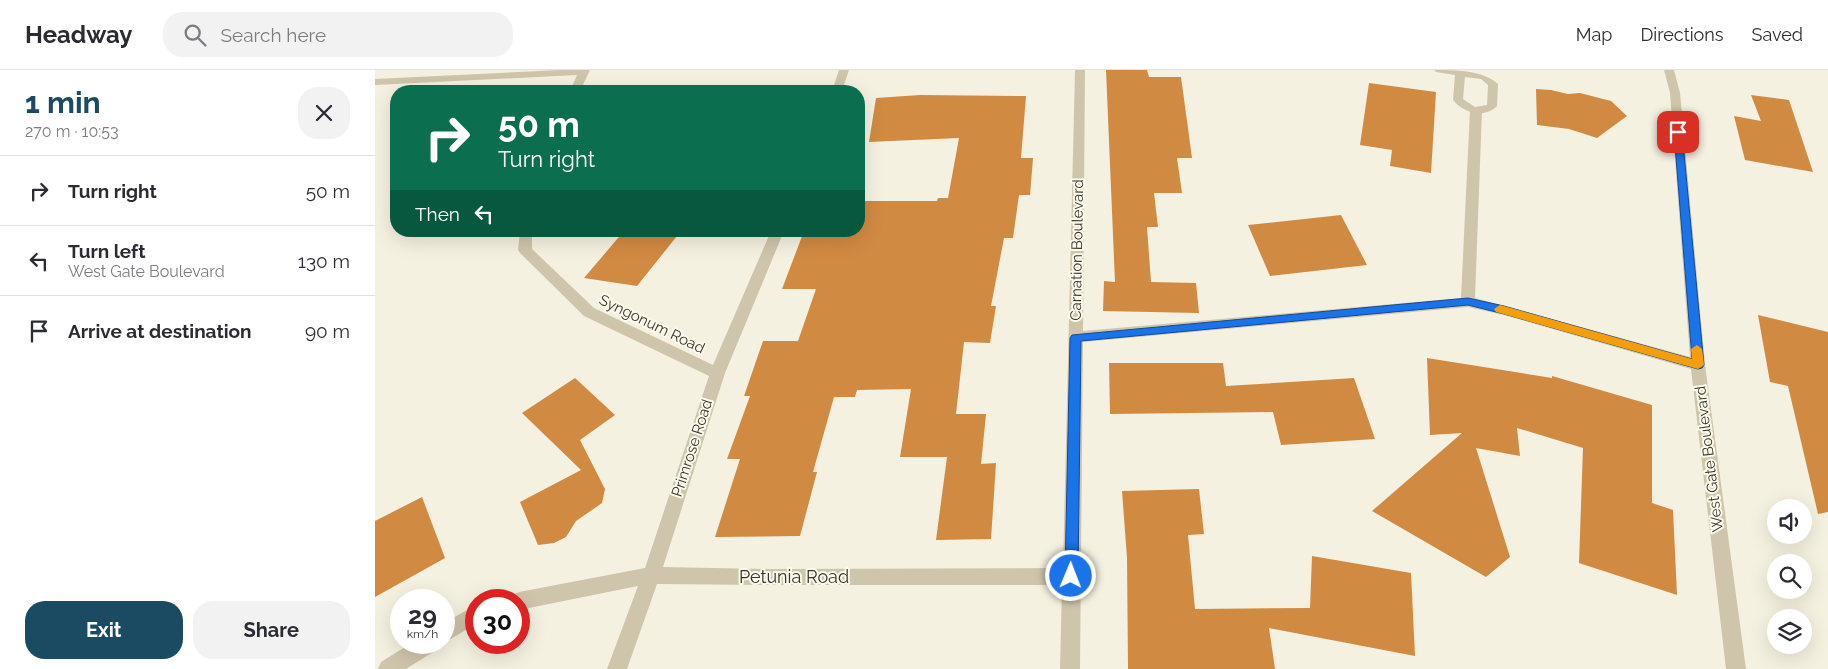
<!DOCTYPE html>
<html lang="en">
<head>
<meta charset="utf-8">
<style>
  :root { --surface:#fff; --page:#f2f2f3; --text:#2b2b33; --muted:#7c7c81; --line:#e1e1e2; --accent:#1b4b62 }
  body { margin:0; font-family:Raleway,sans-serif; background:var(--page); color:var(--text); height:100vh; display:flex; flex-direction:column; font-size:19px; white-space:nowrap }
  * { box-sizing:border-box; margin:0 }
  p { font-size:16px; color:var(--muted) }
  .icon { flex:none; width:28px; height:28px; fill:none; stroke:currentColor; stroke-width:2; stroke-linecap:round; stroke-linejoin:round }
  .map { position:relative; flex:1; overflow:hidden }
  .panel { display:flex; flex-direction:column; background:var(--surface); width:375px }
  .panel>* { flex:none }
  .hud { position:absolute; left:15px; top:15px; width:475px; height:152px; border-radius:20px; box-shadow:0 5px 20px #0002; background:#0b6e4f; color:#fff; overflow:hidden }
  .buttons { position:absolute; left:1392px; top:429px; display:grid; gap:10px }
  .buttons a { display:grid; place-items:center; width:45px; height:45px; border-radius:50%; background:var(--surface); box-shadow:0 5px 20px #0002; font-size:25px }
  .speed { position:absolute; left:15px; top:519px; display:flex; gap:10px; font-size:25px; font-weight:700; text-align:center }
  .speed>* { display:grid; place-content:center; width:65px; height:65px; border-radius:50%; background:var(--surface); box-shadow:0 5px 20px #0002; line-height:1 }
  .speed small { font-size:12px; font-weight:400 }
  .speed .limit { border:8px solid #d22; background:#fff; color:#111 }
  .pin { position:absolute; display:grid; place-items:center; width:42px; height:42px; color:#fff; margin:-21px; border-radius:10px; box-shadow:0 2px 8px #0006 }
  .me { position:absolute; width:55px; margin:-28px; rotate:1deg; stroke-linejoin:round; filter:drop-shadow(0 0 4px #0008) }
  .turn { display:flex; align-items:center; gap:18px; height:105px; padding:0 25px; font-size:22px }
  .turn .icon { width:65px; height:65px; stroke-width:2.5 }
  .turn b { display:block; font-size:35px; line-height:42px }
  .then { display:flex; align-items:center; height:48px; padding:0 25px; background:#0003; gap:10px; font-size:19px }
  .round { display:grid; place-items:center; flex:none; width:52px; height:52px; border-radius:20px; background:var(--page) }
  .overview { display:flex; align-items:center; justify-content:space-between; height:85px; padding:0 25px }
  h1 { font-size:30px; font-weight:700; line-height:38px; color:var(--accent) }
  .primary-button { display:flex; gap:10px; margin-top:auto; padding:10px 25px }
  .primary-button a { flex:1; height:58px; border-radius:20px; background:var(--accent); color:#fff; font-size:20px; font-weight:700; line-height:58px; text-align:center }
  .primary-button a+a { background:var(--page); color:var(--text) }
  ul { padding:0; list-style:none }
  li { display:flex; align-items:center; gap:15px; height:70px; padding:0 25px; border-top:1px solid var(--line) }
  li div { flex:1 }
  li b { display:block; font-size:19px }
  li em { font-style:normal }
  header { display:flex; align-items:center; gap:30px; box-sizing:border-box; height:70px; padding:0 25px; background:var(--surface); border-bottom:1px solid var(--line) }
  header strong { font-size:24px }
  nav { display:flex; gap:28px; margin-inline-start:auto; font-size:18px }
  .search { width:350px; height:45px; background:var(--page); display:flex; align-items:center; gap:12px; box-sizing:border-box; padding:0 18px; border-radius:20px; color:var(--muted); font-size:19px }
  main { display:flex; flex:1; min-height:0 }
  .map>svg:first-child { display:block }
  .building { fill:#d18a42 }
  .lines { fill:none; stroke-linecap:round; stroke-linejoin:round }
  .lane { fill:#cfc5aa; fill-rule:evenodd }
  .street { fill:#cfc5aa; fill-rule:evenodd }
  .route { fill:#1a73e8; stroke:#114b97 }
  .slow { fill:#f59e0b }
  .labels { text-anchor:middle; stroke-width:4; stroke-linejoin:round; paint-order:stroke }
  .street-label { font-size:15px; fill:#3c342a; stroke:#fcf9ed }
  .near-street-label { font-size:18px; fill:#3c342a; stroke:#fcf9ed }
</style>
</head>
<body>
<header>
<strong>Headway</strong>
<div class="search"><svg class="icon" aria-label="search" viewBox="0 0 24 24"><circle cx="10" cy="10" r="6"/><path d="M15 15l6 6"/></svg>Search here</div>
<nav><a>Map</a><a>Directions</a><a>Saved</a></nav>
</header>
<main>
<section class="panel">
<div class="overview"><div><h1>1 min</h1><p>270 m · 10:53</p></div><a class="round"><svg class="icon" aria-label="close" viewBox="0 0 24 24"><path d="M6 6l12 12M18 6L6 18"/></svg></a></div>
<ul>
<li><svg class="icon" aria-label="right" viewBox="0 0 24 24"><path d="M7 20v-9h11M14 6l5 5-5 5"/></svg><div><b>Turn right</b></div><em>50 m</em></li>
<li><svg class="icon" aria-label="left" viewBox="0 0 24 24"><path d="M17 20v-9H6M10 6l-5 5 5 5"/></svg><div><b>Turn left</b><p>West Gate Boulevard</p></div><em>130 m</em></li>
<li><svg class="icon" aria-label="arrive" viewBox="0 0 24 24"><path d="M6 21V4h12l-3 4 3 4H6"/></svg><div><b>Arrive at destination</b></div><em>90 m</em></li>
</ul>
<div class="primary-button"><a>Exit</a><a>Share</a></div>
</section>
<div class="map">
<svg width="1453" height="599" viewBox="0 0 1453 599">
  <rect width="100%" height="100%" fill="#f5f1e0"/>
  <path class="building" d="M731 0H772L774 7H806L817 88H802L807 123H779L783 157H772L776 212 821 213 824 243 728 241 729 211 740 212Z
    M994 13 1061 22 1056 103 1015 96 1017 80 985 75Z
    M1161 19 1176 20 1193 24 1205 23 1236 31 1252 46 1222 68 1194 59 1162 55Z
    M545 25 651 26 646 88H658L655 125H644L638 168H629L616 236H621L615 273 589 272 581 344H611L606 394 621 393 616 469 561 470 572 387H525L536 319 482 320 480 327H459L438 402H442L425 466 340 467 365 389H352L375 326H369L388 271H423L441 219H407L429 161H484V131H562L563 128H573L584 68 494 72 501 28Z
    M1376 25 1414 30 1438 102 1370 90 1359 46 1386 51Z
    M966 145 992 195 895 206 873 155Z
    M249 161H306L262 216 209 208Z
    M1383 245 1453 262V442L1443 444 1413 316 1395 312Z
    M1052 288 1177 308V306L1277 335V433L1298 440 1302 525 1204 493 1208 378 1142 358 1145 386 1101 378 1135 487 1111 507 997 441 1087 363 1055 365Z
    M734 293H848L851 316 979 308 1000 369 906 375 898 342 735 344Z
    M200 308 240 345 205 370 230 419 227 433 201 451 191 467 179 473 163 475 145 432 206 400 147 343Z
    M824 419 829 464 813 465 820 539 935 538 937 486 1036 503 1040 586 894 558 900 599H753L752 488 747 421Z
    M47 427 70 488 0 527V451Z"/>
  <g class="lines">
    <path class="lane" d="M1059 0C1080 0 1108 0 1123 14L1122 36C1110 49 1088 43 1078 30L1080 5 1061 2ZM1090 7 1106 9 1113 15 1112 35 1100 37 1088 29Z"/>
    <path class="street" d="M185 0H215L205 21H195L202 5 0 15V9Z
      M464 0H474L467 21H457Z
      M700 0H710L708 261 1086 228 1095 40 1101 37 1107 40 1100 228 1315 287 1295 23 1289 0H1299L1305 23 1330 295 1371 599H1351L1316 299 1129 245 1093 237 708 272 705 599H685L687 515H395L282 514 252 599H232L263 516 144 540V530H135L137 525 144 522 270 498 334 306 209 246 145 183 143 180 145 161H157V179L219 238 338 295 396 161H409L350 303 288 497 395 499 688 498Z
      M101 535V554L69 573 67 572H69V553Z
      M38 572H65L63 579 31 599H3L6 592Z"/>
  </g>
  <path class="route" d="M1303 59 1307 62 1329 295 1327 298 1323 299 1129 244 1093 235 706 271 703 506 701 511 696 513 692 511 690 506 695 268 697 265 1093 228 1129 236 1317 289 1299 62Z"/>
  <path class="slow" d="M1125 235 1317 289 1316 279 1322 275 1327 279 1329 295 1323 299 1121 242 1119 239Z"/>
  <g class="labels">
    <g class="street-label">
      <text transform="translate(702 180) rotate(-89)" y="5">Carnation Boulevard</text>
      <text transform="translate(277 254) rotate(26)" y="5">Syngonum Road</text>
      <text transform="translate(317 378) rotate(-72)" y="5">Primrose Road</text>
      <text transform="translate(1334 389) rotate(-97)" y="5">West Gate Boulevard</text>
    </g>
    <g class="near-street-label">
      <text x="419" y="513">Petunia Road</text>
    </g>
  </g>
</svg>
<div class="buttons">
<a><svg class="icon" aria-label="sound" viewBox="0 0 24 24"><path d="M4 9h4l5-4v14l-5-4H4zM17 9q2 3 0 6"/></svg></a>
<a><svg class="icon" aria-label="search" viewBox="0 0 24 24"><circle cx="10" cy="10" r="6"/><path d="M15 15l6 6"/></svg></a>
<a><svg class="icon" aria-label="layers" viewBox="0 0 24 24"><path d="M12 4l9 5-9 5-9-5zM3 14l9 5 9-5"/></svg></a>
</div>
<div class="speed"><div>29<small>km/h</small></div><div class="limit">30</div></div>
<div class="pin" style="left:1303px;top:62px;background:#d93025"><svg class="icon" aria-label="arrive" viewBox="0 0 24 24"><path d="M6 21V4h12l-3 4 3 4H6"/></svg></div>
<svg class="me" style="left:696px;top:506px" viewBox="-20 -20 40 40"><circle r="17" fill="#1a73e8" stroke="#fff" stroke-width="3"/><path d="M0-11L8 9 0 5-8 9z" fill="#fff"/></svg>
<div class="hud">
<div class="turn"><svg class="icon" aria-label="right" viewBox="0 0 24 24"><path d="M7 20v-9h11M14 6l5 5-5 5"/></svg><div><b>50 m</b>Turn right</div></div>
<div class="then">Then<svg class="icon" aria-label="left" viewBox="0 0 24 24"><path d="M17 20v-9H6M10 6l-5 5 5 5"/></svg></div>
</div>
</div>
</main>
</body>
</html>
